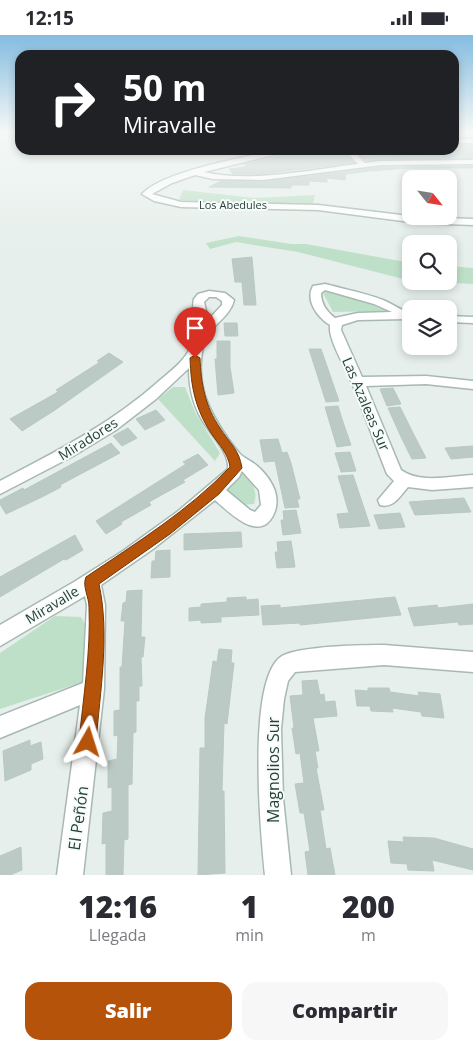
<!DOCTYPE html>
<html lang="es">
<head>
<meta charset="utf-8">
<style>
  :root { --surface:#fff; --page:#f7f7f7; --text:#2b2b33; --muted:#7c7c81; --accent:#b45309 }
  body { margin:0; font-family:"Open Sans",sans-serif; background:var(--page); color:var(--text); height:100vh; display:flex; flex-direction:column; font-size:19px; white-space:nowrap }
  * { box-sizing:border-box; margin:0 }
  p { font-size:16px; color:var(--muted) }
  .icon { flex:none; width:28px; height:28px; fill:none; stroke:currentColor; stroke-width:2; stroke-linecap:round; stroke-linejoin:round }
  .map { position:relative; height:840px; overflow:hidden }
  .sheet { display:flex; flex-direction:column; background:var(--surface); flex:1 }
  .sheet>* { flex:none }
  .banner { position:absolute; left:15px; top:15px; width:444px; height:105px; border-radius:15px; box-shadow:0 2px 8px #0003; background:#202124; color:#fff; overflow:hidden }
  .needle { width:32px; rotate:120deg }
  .fabs { position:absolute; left:402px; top:135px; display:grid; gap:10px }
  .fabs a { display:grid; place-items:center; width:55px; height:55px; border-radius:10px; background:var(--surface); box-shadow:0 2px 8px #0003; font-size:25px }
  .pin { position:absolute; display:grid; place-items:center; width:42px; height:42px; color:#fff; margin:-51px -21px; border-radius:50% 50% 50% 0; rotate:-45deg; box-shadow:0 0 5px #0007 }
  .pin .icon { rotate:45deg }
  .me { position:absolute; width:55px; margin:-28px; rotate:6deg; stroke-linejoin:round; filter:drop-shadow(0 0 4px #0008) }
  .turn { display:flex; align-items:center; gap:18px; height:105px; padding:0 25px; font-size:22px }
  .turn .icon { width:65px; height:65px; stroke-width:2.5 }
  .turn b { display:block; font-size:35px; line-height:42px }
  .eta { display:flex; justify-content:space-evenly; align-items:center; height:85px; text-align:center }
  .eta b { font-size:30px; font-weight:800; line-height:35px }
  .action { display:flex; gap:10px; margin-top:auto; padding:10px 25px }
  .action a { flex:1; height:58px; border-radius:15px; background:var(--accent); color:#fff; font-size:20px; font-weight:800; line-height:58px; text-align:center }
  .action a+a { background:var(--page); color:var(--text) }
  .status { display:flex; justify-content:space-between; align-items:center; height:35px; padding:0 25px; background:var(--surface); direction:ltr }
  .status svg { height:14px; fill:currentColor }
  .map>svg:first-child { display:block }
  .green { fill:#bfe0c8 }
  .building { fill:#bbcac4; stroke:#b8c9c2 }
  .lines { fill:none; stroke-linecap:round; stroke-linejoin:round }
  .street-casing { stroke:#a8b8b2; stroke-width:3 }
  .street { fill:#fff; fill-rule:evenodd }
  .route { fill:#b45309; stroke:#753606 }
  .labels { text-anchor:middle; stroke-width:4; stroke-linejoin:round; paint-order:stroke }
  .far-street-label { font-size:11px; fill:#24423a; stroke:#f7fbf9 }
  .street-label { font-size:14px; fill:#24423a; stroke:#f7fbf9 }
  .near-street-label { font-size:16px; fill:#24423a; stroke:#f7fbf9 }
</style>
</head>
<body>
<div class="status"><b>12:15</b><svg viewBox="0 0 49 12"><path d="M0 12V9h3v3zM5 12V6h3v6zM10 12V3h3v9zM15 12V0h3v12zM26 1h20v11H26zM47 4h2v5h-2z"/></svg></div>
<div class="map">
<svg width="473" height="840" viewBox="0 0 473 840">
  <rect width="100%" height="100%" fill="#e6efeb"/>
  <path class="green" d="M183 155 254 163 315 160 313 169 195 167 179 165Z
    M239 201 291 209H306L411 228V246L298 217 236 207 210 214 206 208Z
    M449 231 473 233V249L417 246H449Z
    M331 256 384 274 385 276 333 277 323 258Z
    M173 352H185L195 377 220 418 215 426 158 364Z
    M241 435C250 446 259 454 254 469L242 470 226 454Z
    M55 581 81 582 91 599 86 646 0 674V618Z"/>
  <path class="building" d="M454 110H473V123L366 126 355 115H381V118L454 117Z
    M309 115H342L354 128 260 139H233L229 134 246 132 244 129Z
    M473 131V133H411L369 136 346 139 345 145 327 143V147L309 146V150H291V153L209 152 221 146 263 147 381 132Z
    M252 222 256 270H244L242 247H235L232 224Z
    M224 288H237L238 301H225Z
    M217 306H230V332L234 358 218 360 215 324H217Z
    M309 314H321L339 366 326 367Z
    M109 318 123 327 55 375 22 396 10 384 58 357 56 355 100 327 97 326Z
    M393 353 401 369 387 371 380 354Z
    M338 371 343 387 351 410 337 412 325 372Z
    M400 372 414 400 426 423 412 424 402 404 388 373Z
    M156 375 165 385 145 395 136 384Z
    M128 393 137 403 122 411 113 401Z
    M278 404 282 418 287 417 291 428 300 464H297L299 472 285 473 275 426 264 427 260 405Z
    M111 408 120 418 60 450 61 452 44 461 6 479 0 469V465L23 453 24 455Z
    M473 411V422L451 424 445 413Z
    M350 417 356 436 341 437 335 418Z
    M198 419 208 430 183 445 185 447 149 467 151 470 121 487 122 489 106 499 96 486 186 429 183 427Z
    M353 440 370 491 340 493 337 479 349 478 338 441Z
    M464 463 471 477 415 480 409 467Z
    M296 475 301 498 283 500 281 485H284L283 476Z
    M400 478 405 492 379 494 374 480Z
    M241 497 242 512 184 515V499Z
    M75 500 83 515 66 525 64 524 0 562V542Z
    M291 506 295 532 277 533 275 517H278L277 507Z
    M170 515V542L151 543 152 526H155L156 516Z
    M142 555 141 602H145L143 622H141L142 651H139V666H136V697L133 698 132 749 128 750V804L124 805 123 840H106V808L102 809 103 778 112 776V752L108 753V726L117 724 118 700 114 701V676L120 675V632H122L125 586H121L123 568 126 567 127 556Z
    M246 562V565L258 564 259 580 221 582V587L201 588V585L189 586V573L201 572V569L227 567V563Z
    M395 562 401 580 300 590V588L263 590 261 571 280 570V573Z
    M473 569V589L459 590 458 587 414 591 408 573 437 570 438 573Z
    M219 614 232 615 231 628H234L227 689 224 688 222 756H224L225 838 198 840 200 713H205V683L210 648 213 626 217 627Z
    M317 645 320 660 324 659 325 667 335 666 337 681 313 683 319 716H315L318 733H316L324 775H320L326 814 330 813 335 840H308L305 817 310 816 304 778H300L295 749 304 748 300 718 296 719 292 693H294L290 661 303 660 302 646Z
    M368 653H389L390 657 419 661 418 657 440 659 444 683 422 681 421 677 392 673 393 677 371 676 370 671H357L355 655 368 656Z
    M30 705V711L41 707 43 724 31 729V735L5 746 3 716Z
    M403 802 434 803 473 814V835L432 825 434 836 408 835 407 829 391 828 388 806 404 807Z
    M21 812 22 835 10 840H0V821Z"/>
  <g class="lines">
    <g class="street-casing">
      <path id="street" d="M454 104H473V108H454Z
        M278 115H293L204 137C249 148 311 135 358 129L344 115H352L365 128 381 126 473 125V129L381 130 263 145 213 144 195 140 172 148 152 159 181 167 318 170 418 182 473 184V190L418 188 318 175 181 172 154 166 142 159C163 136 246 122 278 115Z
        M325 249C344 254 365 258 383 265 393 269 402 276 411 279V283L407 284 358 285 342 290 341 295 362 342 426 341 473 346V354L426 349 366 351 401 435C421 449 450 441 473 440V452L432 455 408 452C400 461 393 474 380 470L378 465 394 446 387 439C375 409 364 378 352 348 346 333 328 305 330 290 317 282 305 265 313 251ZM325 255 374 269 392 277 358 278 335 283C327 277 321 269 321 258Z
        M209 256 225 258 234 265C231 279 217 287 209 298 200 310 199 338 203 353 207 374 226 403 240 419 244 423 251 426 256 430 269 441 281 458 275 476 262 511 230 478 215 465L153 514 101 550 105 570 104 654 83 840H57L80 670 0 703V681L83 648 87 570 85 561 0 611V590L74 547 123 516 177 477 228 434C230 417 209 398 201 383 192 367 189 351 189 333L156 364 116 395 73 421 0 459V446C56 417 112 388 159 346 172 335 186 325 192 309 201 290 190 280 194 264L198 259ZM209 262H216L222 266V270L208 285 204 267ZM242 436 259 455 261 470 255 477 250 475 226 455 239 442Z
        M449 281 473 282V288L449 287Z
        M384 610 473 617V637L384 630 295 637 288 646 284 664 281 694 283 763 291 840H265C261 801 246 643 282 621 300 611 362 610 384 610Z"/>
    </g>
    <use href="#street" class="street"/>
  </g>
  <linearGradient id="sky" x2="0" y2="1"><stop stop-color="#84bce0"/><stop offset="0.45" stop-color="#f4f8f6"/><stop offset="1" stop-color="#f4f8f6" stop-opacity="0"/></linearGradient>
  <rect width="473" height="214" fill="url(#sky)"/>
  <path class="route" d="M195 320 200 323C201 349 205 371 220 393 230 409 239 414 242 433L219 459 170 499 99 549C110 599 100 657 96 707L94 713 88 716 82 713 79 707C83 663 91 617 89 572 89 562 82 551 86 542 136 508 188 476 230 432 228 418 219 410 211 398 195 373 191 352 190 323Z"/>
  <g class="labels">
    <g class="far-street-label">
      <text x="233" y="174">Los Abedules</text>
    </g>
    <g class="street-label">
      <text transform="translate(366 369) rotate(67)" y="5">Las Azaleas Sur</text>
      <text transform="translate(88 404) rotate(-32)" y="5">Miradores</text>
      <text transform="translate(52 570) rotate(-31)" y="5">Miravalle</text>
    </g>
    <g class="near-street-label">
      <text transform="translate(273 735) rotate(-90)" y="6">Magnolios Sur</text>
      <text transform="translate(78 783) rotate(-82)" y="6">El Peñón</text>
    </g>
  </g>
</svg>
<div class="fabs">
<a><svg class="needle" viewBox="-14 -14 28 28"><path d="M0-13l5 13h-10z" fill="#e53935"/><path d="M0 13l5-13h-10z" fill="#7c7c81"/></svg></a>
<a><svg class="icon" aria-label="search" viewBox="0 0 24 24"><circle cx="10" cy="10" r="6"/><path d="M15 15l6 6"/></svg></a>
<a><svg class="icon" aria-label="layers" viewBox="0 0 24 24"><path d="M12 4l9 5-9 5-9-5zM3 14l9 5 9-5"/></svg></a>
</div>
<div class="pin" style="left:195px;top:323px;background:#d93025"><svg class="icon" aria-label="arrive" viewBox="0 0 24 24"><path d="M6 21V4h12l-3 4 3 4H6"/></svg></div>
<svg class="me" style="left:88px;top:707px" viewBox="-20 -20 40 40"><path d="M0-17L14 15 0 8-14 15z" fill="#b45309" stroke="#fff" stroke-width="4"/></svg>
<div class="banner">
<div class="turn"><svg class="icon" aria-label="right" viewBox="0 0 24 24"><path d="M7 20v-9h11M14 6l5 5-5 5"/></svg><div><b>50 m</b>Miravalle</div></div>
</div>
</div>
<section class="sheet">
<div class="eta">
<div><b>12:16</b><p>Llegada</p></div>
<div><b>1</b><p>min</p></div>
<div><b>200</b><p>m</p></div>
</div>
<div class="action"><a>Salir</a><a>Compartir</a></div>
</section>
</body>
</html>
